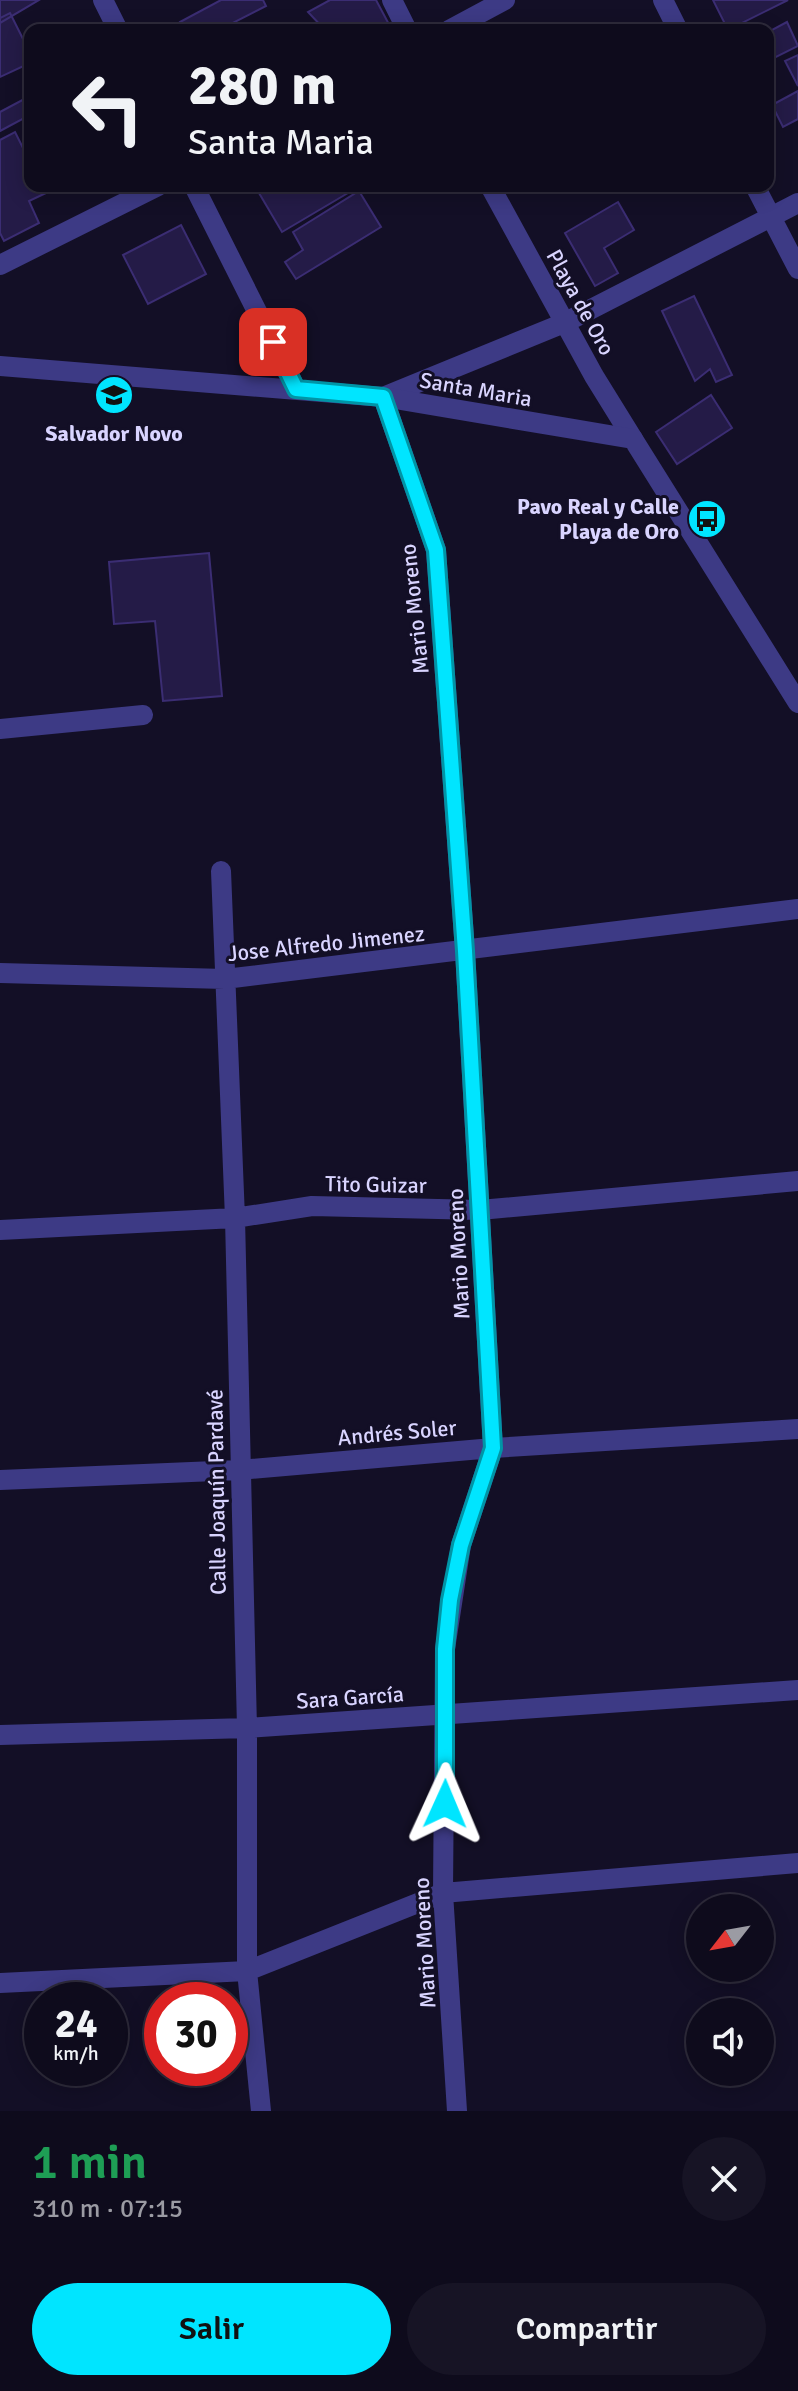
<!DOCTYPE html>
<html lang="es">
<head>
<meta charset="utf-8">
<style>
  :root { --surface:#0e0b1c; --page:#171425; --text:#f1f3f6; --muted:#9b9ba3; --line:#2e2b3b; --accent:#00e5ff }
  body { margin:0; font-family:Signika,sans-serif; background:var(--page); color:var(--text); height:100vh; display:flex; flex-direction:column; font-size:30px; white-space:nowrap }
  * { box-sizing:border-box; margin:0 }
  p { font-size:26px; color:var(--muted) }
  .icon { flex:none; width:44px; height:44px; fill:none; stroke:currentColor; stroke-width:2; stroke-linecap:round; stroke-linejoin:round }
  .map { position:relative; height:2111px; overflow:hidden }
  .sheet { display:flex; flex-direction:column; background:var(--surface); flex:1 }
  .sheet>* { flex:none }
  .banner { position:absolute; left:24px; top:24px; width:750px; height:168px; border-radius:16px; box-shadow:0 4px 20px #0003,0 0 0 2px var(--line); background:#0e0b1c; color:var(--text); overflow:hidden }
  .needle { width:52px; rotate:239deg }
  .tools { position:absolute; left:686px; top:1894px; display:grid; gap:16px }
  .tools a { display:grid; place-items:center; width:88px; height:88px; border-radius:50%; background:var(--surface); box-shadow:0 4px 20px #0003,0 0 0 2px var(--line); font-size:40px }
  .speed { position:absolute; left:24px; top:1982px; display:flex; gap:16px; font-size:40px; font-weight:700; text-align:center }
  .speed>* { display:grid; place-content:center; width:104px; height:104px; border-radius:50%; background:var(--surface); box-shadow:0 4px 20px #0003,0 0 0 2px var(--line); line-height:1 }
  .speed small { font-size:20px; font-weight:400 }
  .speed .limit { border:12px solid #d22; background:#fff; color:#111 }
  .pin { position:absolute; display:grid; place-items:center; width:68px; height:68px; color:#fff; margin:-34px; border-radius:16px; box-shadow:0 4px 12px #0006 }
  .me { position:absolute; width:88px; margin:-44px; rotate:1deg; stroke-linejoin:round; filter:drop-shadow(0 0 6px #0008) }
  .turn { display:flex; align-items:center; gap:28px; height:168px; padding:0 32px; font-size:36px }
  .turn .icon { width:104px; height:104px; stroke-width:2.5 }
  .turn b { display:block; font-size:56px; line-height:68px }
  .round { display:grid; place-items:center; flex:none; width:84px; height:84px; border-radius:42px; background:var(--page) }
  .overview { display:flex; align-items:center; justify-content:space-between; height:136px; padding:0 32px }
  h1 { font-size:48px; font-weight:600; line-height:60px; color:#1e9e55 }
  .primary-button { display:flex; gap:16px; margin-top:auto; padding:16px 32px }
  .primary-button a { flex:1; height:92px; border-radius:48px; background:var(--accent); color:#111; font-size:32px; font-weight:600; line-height:92px; text-align:center }
  .primary-button a+a { background:var(--page); color:var(--text) }
  .map>svg:first-child { display:block }
  .building { fill:#241b47; stroke:#3b2d73; stroke-width:2 }
  .lines { fill:none; stroke-linecap:round; stroke-linejoin:round }
  .minor { stroke:#3d3a85; stroke-width:20 }
  .tertiary { stroke:#3d3a85; stroke-width:20 }
  .route-casing { stroke:#0095a6; stroke-width:20 }
  .route { stroke:#00e5ff; stroke-width:14 }
  .labels { text-anchor:middle; stroke-width:6; stroke-linejoin:round; paint-order:stroke }
  .street-label { font-size:22px; fill:#d9d4ff; stroke:#130f26 }
  .poi-label { font-size:22px; font-weight:bold; fill:#d9d4ff; stroke:#130f26 }
</style>
</head>
<body>
<div class="map">
<svg width="798" height="2111" viewBox="0 0 798 2111">
  <rect width="100%" height="100%" fill="#130f26"/>
  <path class="building" d="M0 0H39L0 23Z
    M221 0H263L266 6 219 30H184L180 22Z
    M330 0H376L392 30H340L336 23 324 29 308 12Z
    M713 0H788L728 30Z
    M10 13 30 53V63L0 77V18Z
    M787 22 798 46 768 61V32Z
    M798 55V86L785 61Z
    M798 91V119L783 127 772 105Z
    M30 96V124L26 117 0 131V112Z
    M15 132 30 162V186H42L46 193 29 201 39 223 4 241 0 233V140Z
    M270 186H350L353 190 282 232 259 193Z
    M359 191 381 227 296 279 285 262 303 250 293 232Z
    M618 202 634 230 604 248 618 273 595 286 565 233Z
    M181 225 206 274 148 304 123 255Z
    M694 296 732 375 716 382 710 369 695 381 662 311Z
    M711 395 732 428 677 464 656 432Z
    M209 553 222 696 163 701 155 621 114 624 109 562Z"/>
  <g class="lines">
    <path class="minor" d="M103 0 118 30
      M392 0 407 30
      M663 0 678 30
      M449 30 505 0
      M194 186 296 389
      M490 186 594 376 633 439
      M755 186 798 269
      M0 265 158 186
      M0 729 143 715
      M221 871 235 1218 247 1728V1971L261 2111
      M0 973 225 979 798 909
      M0 1230 235 1218 312 1206 480 1210 798 1181
      M0 1480 239 1470 493 1448 798 1429
      M0 1735 247 1728 798 1690
      M0 1983 247 1971 443 1893 798 1863
      M457 2111 443 1893 445 1649 461 1545 493 1448 465 951 436 550 383 397 564 323 798 203"/>
    <path class="tertiary" d="M0 366 383 397 633 439 798 703"/>
  </g>
  <g class="lines">
    <g class="route-casing">
      <path id="route" d="M273 342 296 389 383 397 436 550 465 951 493 1448 461 1545 450 1600 445 1649V1804"/>
    </g>
    <use href="#route" class="route"/>
  </g>
  <defs>
    <g id="school-disc" transform="scale(2)"><circle r="9.5" fill="#00e5ff" stroke="#130f26"/><path d="M0-5L7-2L0 1L-7-2ZM-4 1L0 2.5L4 1V4Q0 6-4 4Z" fill="#111"/></g>
    <g id="bus-disc" transform="scale(2)"><circle r="9.5" fill="#00e5ff" stroke="#130f26"/><path d="M-5-6H5V4H4V6H2V4H-2V6H-4V4H-5ZM-3.5-4V0h7V-4ZM-3.5 1.2v1.5H-2V1.2ZM2 1.2v1.5H3.5V1.2Z" fill="#111"/></g>
  </defs>
  <g fill-rule="evenodd">
    <use href="#school-disc" x="114" y="395"/>
    <use href="#bus-disc" x="707" y="519"/>
  </g>
  <g class="labels">
    <g class="street-label">
      <text transform="translate(581 302) rotate(61)" y="8">Playa de Oro</text>
      <text transform="translate(476 389) rotate(10)" y="8">Santa Maria</text>
      <text transform="translate(414 609) rotate(-96)" y="8">Mario Moreno</text>
      <text transform="translate(326 943) rotate(-6)" y="8">Jose Alfredo Jimenez</text>
      <text transform="translate(376 1184) rotate(1)" y="8">Tito Guizar</text>
      <text transform="translate(458 1254) rotate(-93)" y="8">Mario Moreno</text>
      <text transform="translate(397 1432) rotate(-5)" y="8">Andrés Soler</text>
      <text transform="translate(216 1492) rotate(-91)" y="8">Calle Joaquín Pardavé</text>
      <text transform="translate(350 1697) rotate(-4)" y="8">Sara García</text>
      <text transform="translate(424 1943) rotate(-93)" y="8">Mario Moreno</text>
    </g>
    <g class="poi-label">
      <text x="114" y="441">Salvador Novo</text>
      <text x="679" y="514" text-anchor="end">Pavo Real y Calle<tspan x="679" dy="25">Playa de Oro</tspan></text>
    </g>
  </g>
</svg>
<div class="tools">
<a><svg class="needle" viewBox="-14 -14 28 28"><path d="M0-13l5 13h-10z" fill="#e53935"/><path d="M0 13l5-13h-10z" fill="#9b9ba3"/></svg></a>
<a><svg class="icon" aria-label="sound" viewBox="0 0 24 24"><path d="M4 9h4l5-4v14l-5-4H4zM17 9q2 3 0 6"/></svg></a>
</div>
<div class="speed"><div>24<small>km/h</small></div><div class="limit">30</div></div>
<div class="pin" style="left:273px;top:342px;background:#d93025"><svg class="icon" aria-label="arrive" viewBox="0 0 24 24"><path d="M6 21V4h12l-3 4 3 4H6"/></svg></div>
<svg class="me" style="left:445px;top:1804px" viewBox="-20 -20 40 40"><path d="M0-17L14 15 0 8-14 15z" fill="#00e5ff" stroke="#fff" stroke-width="4"/></svg>
<div class="banner">
<div class="turn"><svg class="icon" aria-label="left" viewBox="0 0 24 24"><path d="M17 20v-9H6M10 6l-5 5 5 5"/></svg><div><b>280 m</b>Santa Maria</div></div>
</div>
</div>
<section class="sheet">
<div class="overview"><div><h1>1 min</h1><p>310 m · 07:15</p></div><a class="round"><svg class="icon" aria-label="close" viewBox="0 0 24 24"><path d="M6 6l12 12M18 6L6 18"/></svg></a></div>
<div class="primary-button"><a>Salir</a><a>Compartir</a></div>
</section>
</body>
</html>
